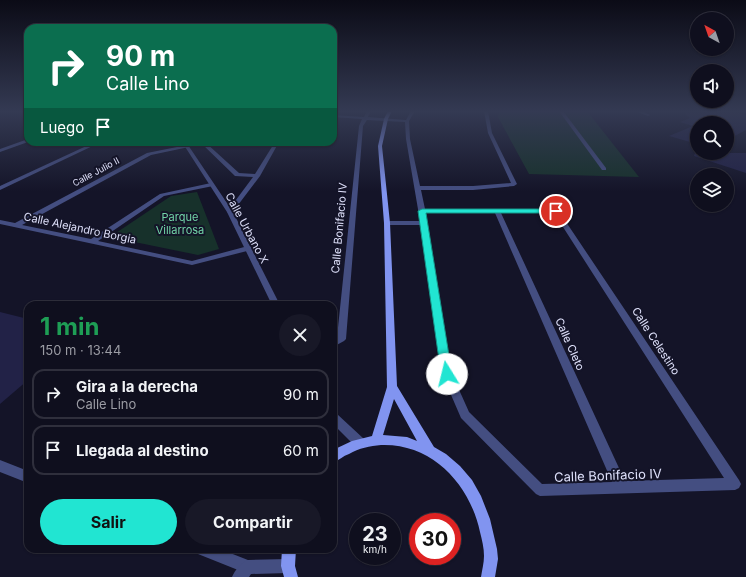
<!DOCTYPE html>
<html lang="es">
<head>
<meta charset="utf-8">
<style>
  :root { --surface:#0f0f1e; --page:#181827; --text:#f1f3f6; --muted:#9b9ca4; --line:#2f2f3c; --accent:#21e5d2 }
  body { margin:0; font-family:Inter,sans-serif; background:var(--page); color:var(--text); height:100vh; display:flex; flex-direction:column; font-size:15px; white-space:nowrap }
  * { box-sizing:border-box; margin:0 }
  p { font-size:13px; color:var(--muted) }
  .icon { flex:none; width:22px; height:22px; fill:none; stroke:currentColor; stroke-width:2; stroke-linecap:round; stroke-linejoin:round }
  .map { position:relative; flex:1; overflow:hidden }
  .details { position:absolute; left:24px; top:301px; width:313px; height:252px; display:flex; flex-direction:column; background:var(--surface); border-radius:12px; box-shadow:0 1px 3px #0004,0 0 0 1px var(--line) }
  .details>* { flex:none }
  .guide { position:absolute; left:24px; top:24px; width:313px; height:122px; border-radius:12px; box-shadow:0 1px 3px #0004,0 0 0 1px var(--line); background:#0b6e4f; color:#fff; overflow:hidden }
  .needle { width:26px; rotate:320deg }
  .buttons { position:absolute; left:690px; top:12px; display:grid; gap:8px }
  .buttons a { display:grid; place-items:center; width:44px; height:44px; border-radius:50%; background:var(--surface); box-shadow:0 1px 3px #0004,0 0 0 1px var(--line); font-size:20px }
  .speed { position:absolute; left:349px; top:513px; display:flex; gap:8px; font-size:20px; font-weight:700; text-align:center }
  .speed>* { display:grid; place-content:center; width:52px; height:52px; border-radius:50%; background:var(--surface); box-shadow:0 1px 3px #0004,0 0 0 1px var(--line); line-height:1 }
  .speed small { font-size:10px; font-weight:400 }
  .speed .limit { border:6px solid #d22; background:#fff; color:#111 }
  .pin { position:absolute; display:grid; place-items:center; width:34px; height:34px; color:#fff; margin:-17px; border:2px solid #fff; border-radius:50%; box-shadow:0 1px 4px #0007 }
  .me { position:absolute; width:44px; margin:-22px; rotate:351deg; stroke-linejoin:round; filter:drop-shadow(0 0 3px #0008) }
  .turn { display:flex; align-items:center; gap:14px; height:84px; padding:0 16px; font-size:18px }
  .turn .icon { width:52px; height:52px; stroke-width:2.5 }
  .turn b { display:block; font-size:28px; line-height:34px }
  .then { display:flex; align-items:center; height:38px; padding:0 16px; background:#0003; gap:8px; font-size:15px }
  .round { display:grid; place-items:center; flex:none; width:42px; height:42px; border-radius:21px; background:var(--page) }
  .headline { display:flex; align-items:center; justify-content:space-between; height:68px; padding:0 16px }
  h1 { font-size:24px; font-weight:700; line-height:30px; color:#1e9e55 }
  .cta { display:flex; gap:8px; margin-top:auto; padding:8px 16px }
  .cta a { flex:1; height:46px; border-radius:24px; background:var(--accent); color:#111; font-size:16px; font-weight:700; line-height:46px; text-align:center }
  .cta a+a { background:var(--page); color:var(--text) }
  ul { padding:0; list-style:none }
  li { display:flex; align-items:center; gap:12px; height:50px; margin:0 8px 6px; padding:0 8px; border:2px solid var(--line); border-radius:12px }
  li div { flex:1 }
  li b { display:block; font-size:15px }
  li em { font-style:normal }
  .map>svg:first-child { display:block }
  .green { fill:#17312b }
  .building { fill:#222247 }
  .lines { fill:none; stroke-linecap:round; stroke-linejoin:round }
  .pedestrian { fill:#444e81; fill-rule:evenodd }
  .minor { fill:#444e81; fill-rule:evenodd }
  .tertiary { fill:#444e81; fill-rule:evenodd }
  .secondary { fill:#8194f0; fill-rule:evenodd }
  .route { fill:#21e5d2; stroke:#159588 }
  .labels { text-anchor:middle; stroke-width:4; stroke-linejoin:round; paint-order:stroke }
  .far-street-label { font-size:9px; fill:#dfe1fb; stroke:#141428 }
  .park-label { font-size:11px; fill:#72d4a8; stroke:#141428 }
  .street-label { font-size:11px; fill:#dfe1fb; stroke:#141428 }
  .near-street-label { font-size:13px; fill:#dfe1fb; stroke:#141428 }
</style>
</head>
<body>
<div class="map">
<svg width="746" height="577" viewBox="0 0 746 577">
  <rect width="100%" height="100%" fill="#141428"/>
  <path class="green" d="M499 111H587L639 177 529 174 498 117Z
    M197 192 219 249 198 255 110 237 171 196Z"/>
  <path class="building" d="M681 111H733L746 115V130L727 140V123H697V144L669 136 693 126 680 122 690 118Z
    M695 153H746V173L694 156Z
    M0 312 28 319V380L0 404Z"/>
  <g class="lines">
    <path class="pedestrian" d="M559 111H563L606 168V170H602Z"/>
    <path class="minor" d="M367 111H371L368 117 406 120 411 111H415L409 121 410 139 420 186H473L511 183 488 133 484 111H488L492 133 517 184 514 186 473 190H421L425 209 558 210 739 480 741 484 739 488 735 490 540 496 536 494 461 418 442 374 421 225H387L384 223 387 221H420L406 139 405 122 367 120 363 126 346 339 344 341 333 347V340L337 337 359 126 362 119 333 117V115L364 117ZM425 213H495L612 482 542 484 469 412 452 374ZM501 213H554L724 478 625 481Z
      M635 111H642L650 115 648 116Z
      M28 139V142L0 152V149Z
      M95 142H101L0 190V186Z
      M200 142H205L239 173 255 174 275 142H279L260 176 232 213 230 214 227 212 253 177 235 176Z
      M187 145H189V147L151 155 22 225 91 239 160 194 211 183 214 185 213 186 164 196 98 241 192 261 248 246H251L252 248 251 250 192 265 0 224V220L15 223 147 153Z
      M0 460 28 471V483L0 472Z
      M196 549H220L253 562 255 567 253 572 248 574 198 554Z"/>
    <path class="tertiary" d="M182 142H186L233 212 280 305H272L227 212Z
      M333 412 337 414 364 439 366 443 364 447 360 448 356 447 333 424Z
      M288 559 293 561 295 566 293 571 288 573 251 574 249 577H232C235 570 241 563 248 560Z"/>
    <path class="secondary" d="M388 111H392L388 119 382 146 390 223 397 386 434 447 446 454 460 466 472 480 481 496 490 519 497 549 498 559 495 577H481C482 570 484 563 484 556 484 548 482 540 480 532 470 485 433 443 381 445 370 446 359 448 349 454 343 456 339 460 333 463V450L352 441 372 436 387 387 384 223 378 146 384 119ZM394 399 417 441 407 437 383 435Z
      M282 549H296L295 566 298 577H284L281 566Z"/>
  </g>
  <linearGradient id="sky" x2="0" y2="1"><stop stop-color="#0b0b16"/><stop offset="0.58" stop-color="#343a53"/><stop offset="1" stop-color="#343a53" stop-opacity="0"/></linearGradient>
  <rect width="746" height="192" fill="url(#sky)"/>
  <path class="route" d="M422 209H556L560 211 556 213H426L452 374 451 377 447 379 443 377 441 374 418 211Z"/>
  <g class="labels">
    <g class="far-street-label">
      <text transform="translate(96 172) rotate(-28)" y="3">Calle Julio II</text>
    </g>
    <g class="park-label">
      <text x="180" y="221">Parque<tspan x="180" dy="13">Villarrosa</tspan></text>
    </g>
    <g class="street-label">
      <text transform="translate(80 228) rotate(12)" y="4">Calle Alejandro Borgia</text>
      <text transform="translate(247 228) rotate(62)" y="4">Calle Urbano X</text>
      <text transform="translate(339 228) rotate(-85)" y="4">Calle Bonifacio IV</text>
      <text transform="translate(656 341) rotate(57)" y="4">Calle Celestino</text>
      <text transform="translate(570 344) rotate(66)" y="4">Calle Cleto</text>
    </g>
    <g class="near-street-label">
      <text transform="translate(608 475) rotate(-2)" y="5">Calle Bonifacio IV</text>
    </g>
  </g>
</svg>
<div class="buttons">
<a><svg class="needle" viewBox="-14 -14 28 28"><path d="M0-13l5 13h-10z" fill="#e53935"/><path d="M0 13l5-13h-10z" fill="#9b9ca4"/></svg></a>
<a><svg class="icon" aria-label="sound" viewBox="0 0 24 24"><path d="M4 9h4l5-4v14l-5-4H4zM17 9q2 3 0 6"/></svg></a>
<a><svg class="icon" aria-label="search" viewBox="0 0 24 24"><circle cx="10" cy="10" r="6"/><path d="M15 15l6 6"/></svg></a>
<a><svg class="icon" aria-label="layers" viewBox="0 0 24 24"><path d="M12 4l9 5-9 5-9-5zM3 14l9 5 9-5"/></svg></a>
</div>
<div class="speed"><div>23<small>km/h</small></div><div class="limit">30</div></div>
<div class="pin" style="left:556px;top:211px;background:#d93025"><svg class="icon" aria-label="arrive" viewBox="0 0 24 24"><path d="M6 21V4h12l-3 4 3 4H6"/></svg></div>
<svg class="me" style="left:447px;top:374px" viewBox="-20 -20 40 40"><circle r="19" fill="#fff"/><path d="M0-13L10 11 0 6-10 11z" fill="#21e5d2"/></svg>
<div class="guide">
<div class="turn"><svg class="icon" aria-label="right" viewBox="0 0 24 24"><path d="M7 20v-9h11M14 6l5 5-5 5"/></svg><div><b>90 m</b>Calle Lino</div></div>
<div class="then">Luego<svg class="icon" aria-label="arrive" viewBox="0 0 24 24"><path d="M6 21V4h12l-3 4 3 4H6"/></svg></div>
</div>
<section class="details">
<div class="headline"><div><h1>1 min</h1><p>150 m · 13:44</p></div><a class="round"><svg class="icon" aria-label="close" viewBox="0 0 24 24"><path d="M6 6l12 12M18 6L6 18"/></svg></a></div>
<ul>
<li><svg class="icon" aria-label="right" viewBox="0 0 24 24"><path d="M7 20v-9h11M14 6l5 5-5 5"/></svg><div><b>Gira a la derecha</b><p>Calle Lino</p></div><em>90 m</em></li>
<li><svg class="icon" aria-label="arrive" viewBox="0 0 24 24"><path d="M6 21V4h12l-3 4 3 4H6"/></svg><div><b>Llegada al destino</b></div><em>60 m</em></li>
</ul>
<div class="cta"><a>Salir</a><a>Compartir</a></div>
</section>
</div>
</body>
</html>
